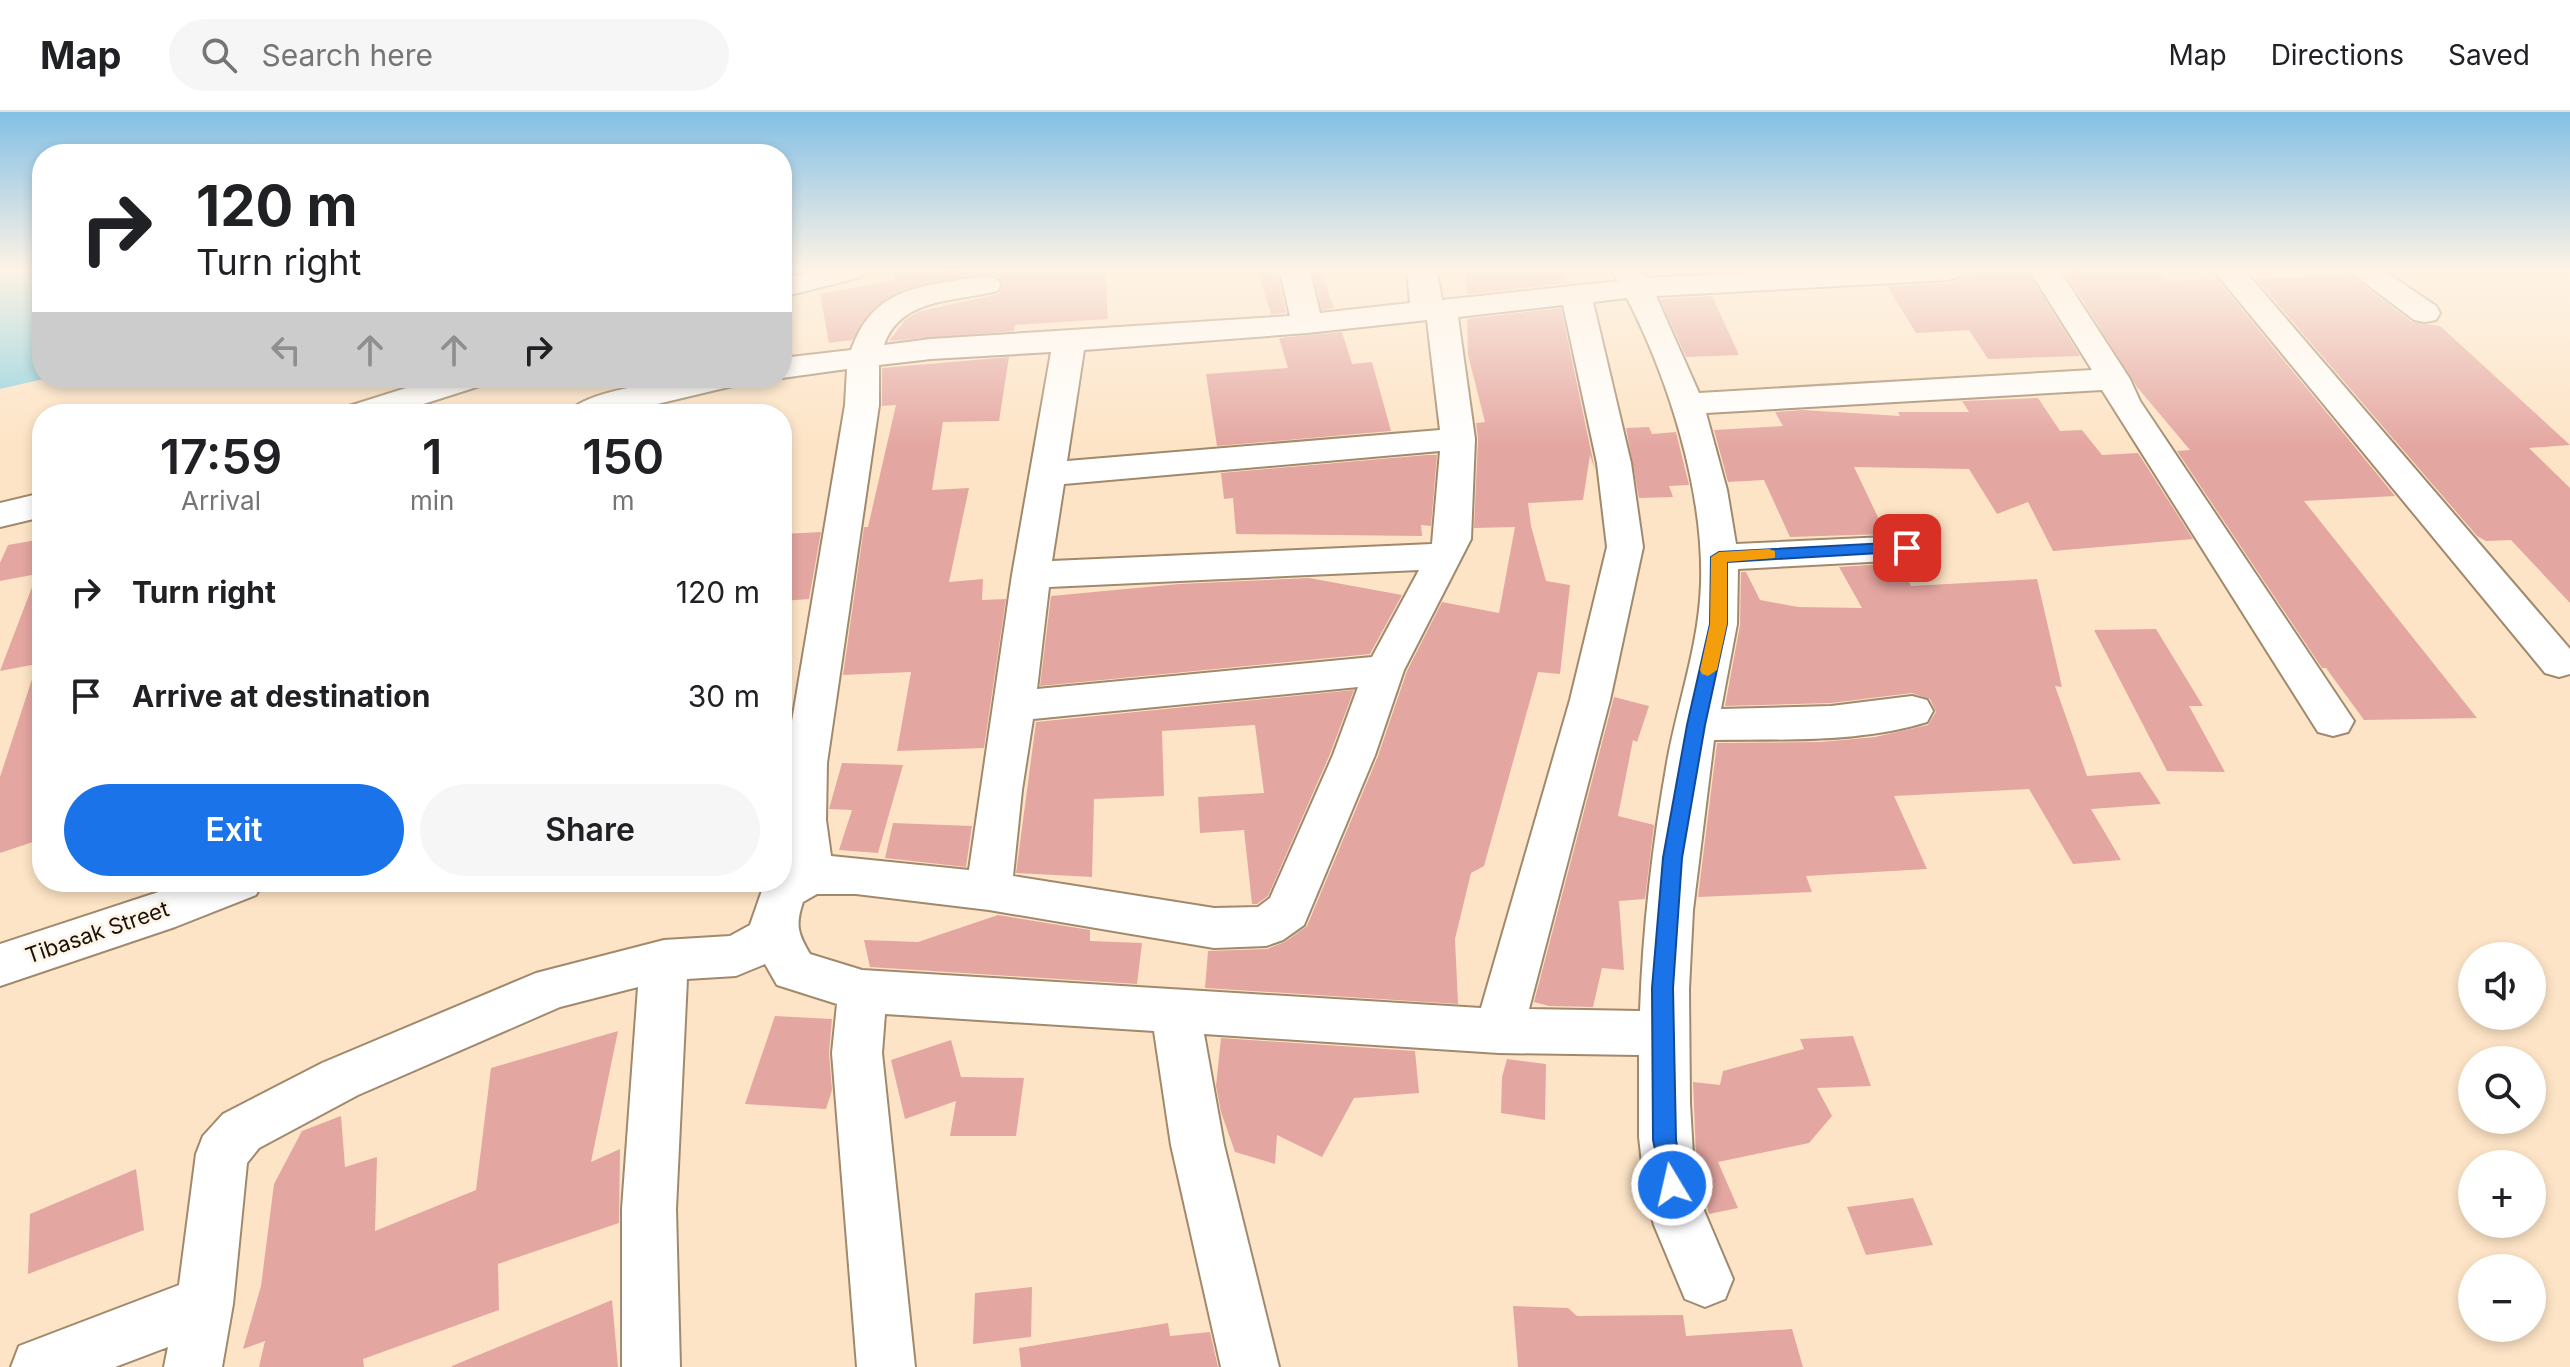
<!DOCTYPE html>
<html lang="en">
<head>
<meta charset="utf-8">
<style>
  :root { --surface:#fff; --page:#f6f6f6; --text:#202124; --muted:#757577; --line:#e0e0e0; --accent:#1a73e8 }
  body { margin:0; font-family:Inter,sans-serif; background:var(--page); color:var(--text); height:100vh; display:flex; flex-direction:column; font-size:30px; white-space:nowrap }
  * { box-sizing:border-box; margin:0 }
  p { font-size:26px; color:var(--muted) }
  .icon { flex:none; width:44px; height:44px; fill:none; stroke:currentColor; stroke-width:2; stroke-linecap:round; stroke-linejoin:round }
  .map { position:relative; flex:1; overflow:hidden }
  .panel { position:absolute; left:32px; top:292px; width:760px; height:488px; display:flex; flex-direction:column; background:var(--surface); border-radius:32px; box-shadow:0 4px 12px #0003 }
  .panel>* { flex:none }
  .top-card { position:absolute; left:32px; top:32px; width:760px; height:244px; border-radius:32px; box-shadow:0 4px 12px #0003; background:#fff; color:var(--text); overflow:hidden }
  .buttons { position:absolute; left:2458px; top:830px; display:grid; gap:16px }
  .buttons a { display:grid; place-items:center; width:88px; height:88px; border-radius:50%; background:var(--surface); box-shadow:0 4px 12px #0003; font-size:40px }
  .pin { position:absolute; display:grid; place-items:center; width:68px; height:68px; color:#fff; margin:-34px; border-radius:16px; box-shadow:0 4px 12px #0006 }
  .me { position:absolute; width:88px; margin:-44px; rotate:351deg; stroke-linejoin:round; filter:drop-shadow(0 0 6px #0008) }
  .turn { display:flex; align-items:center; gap:28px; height:168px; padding:0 32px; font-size:36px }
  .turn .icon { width:104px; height:104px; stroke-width:2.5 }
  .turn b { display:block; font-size:56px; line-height:68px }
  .lanes { display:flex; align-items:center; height:76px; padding:0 32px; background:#0003; justify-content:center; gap:40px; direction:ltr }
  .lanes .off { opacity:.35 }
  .eta { display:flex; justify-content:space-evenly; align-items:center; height:136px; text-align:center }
  .eta b { font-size:48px; font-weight:600; line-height:56px }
  .button { display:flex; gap:16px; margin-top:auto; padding:16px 32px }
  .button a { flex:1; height:92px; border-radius:48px; background:var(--accent); color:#fff; font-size:32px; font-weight:600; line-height:92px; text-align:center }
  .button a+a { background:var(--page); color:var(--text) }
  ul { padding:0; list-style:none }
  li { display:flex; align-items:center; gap:24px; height:104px; padding:0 32px }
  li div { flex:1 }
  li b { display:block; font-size:30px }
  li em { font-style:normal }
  header { display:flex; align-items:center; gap:48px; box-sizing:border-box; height:112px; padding:0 40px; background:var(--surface); border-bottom:2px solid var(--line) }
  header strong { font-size:38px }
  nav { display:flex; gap:44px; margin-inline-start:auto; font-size:28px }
  .search { width:560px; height:72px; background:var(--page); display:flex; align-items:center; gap:20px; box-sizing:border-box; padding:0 28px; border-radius:44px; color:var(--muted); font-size:30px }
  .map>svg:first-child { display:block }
  .water { fill:#8cd2e1 }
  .building { fill:#e4a6a1 }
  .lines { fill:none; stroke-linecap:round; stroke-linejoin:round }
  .minor-casing { stroke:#a0896d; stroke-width:4 }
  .minor { fill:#fff; fill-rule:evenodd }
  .route { fill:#1a73e8; stroke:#114b97; stroke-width:2 }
  .slow { fill:#f59e0b }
  .labels { text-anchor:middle; stroke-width:6; stroke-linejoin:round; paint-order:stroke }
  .street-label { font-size:22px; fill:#1a1207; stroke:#fef4e8 }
</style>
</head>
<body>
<header>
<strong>Map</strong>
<div class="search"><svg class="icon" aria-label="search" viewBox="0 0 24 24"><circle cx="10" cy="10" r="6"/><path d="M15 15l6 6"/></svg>Search here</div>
<nav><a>Map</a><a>Directions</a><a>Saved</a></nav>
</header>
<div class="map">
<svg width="2570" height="1255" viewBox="0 0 2570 1255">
  <rect width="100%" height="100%" fill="#fde4c6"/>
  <path class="water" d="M0 159H42V266H48L0 277Z"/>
  <path class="building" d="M893 159H1105L1108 207 1015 213 1014 219 889 229 905 208 917 200 998 182 1004 175 998 164 975 163 902 178 876 194 852 228 829 231 820 182 896 168Z
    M1258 159H1277L1286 201 1271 202Z
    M1313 159H1321L1334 196 1322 198Z
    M1466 159H1563L1569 171 1467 182Z
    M2004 159H2027L2080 244 1988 247 1969 218 1916 221 1887 174 1947 171 1959 168 1963 162Z
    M2064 159H2156L2164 169 2217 167 2395 384 2304 389 2477 606 2364 608 2326 556H2322L2177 339 2190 338 2137 275Z
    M2351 164 2412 210 2440 214 2570 333 2529 336 2570 376V491L2511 428 2486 429 2477 424 2255 166Z
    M1712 184 1739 243 1686 245 1660 187Z
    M1561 196 1595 358 1590 343 1583 388 1528 391 1531 414 1546 469 1570 473 1560 562 1538 560 1484 754 1471 761 1455 827 1458 892 1205 876 1208 839 1267 837 1285 830 1307 814 1378 644 1407 559 1442 490 1499 501 1515 415 1474 416 1478 327 1476 311 1485 310 1468 243 1467 207Z
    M1342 220 1352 252 1372 250 1391 319 1217 334 1206 262 1288 256 1279 226Z
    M1009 245 999 309 943 310 932 378 969 376 949 470 983 467 982 488 1006 487 984 636 897 639 911 560 843 563 864 415H868L896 293 882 294V256Z
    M2038 286 2060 319 2082 318 2102 343 2138 341 2193 427 2053 439 2028 390 1997 402 1969 357 1854 355 1886 422 1790 425 1764 368 1728 370 1714 318 1783 314 1775 300 1803 298 1900 304 1898 300H1969L1962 289Z
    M1649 315 1652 322 1676 320 1689 373 1669 374 1673 385 1639 386 1626 316Z
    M1427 343H1437L1431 414 1421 413 1422 424 1236 422 1233 386 1224 387 1221 361Z
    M821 420 809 487 782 489V422Z
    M42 427V551L0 559 37 462 0 469V451L8 433Z
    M1900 451 1911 474 2037 467 2062 575 2055 574 2087 664 2140 660 2161 692 2091 697 2121 748 2073 752 2029 677 1894 684 1927 757 1806 764 1812 780 1698 785 1717 631 1821 630 1875 625 1928 613 1936 600 1930 587 1912 581 1831 591 1725 594 1740 513 1741 460H1746L1760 488 1798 495 1862 496 1839 455Z
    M1309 466 1402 483 1370 542 1040 574 1051 484 1179 472Z
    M2156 517 2203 594H2189L2225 660 2167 659 2094 518Z
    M35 558 42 560V727L0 741V665Z
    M1354 578 1330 642 1268 784 1257 792H1252L1244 718 1200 721 1198 685 1264 681 1255 613 1162 619 1164 684 1094 687 1092 765 1016 761 1036 610Z
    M1614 585 1649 594 1637 630 1633 628 1618 704 1654 713 1645 787 1619 789 1624 858 1602 856 1593 895 1549 894 1534 890Z
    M842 651 903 653 878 741 839 738 852 698 829 697Z
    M893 711 972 714 966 755 885 746Z
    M998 803 1090 818V829L1142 831 1137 872 870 855 864 828 918 830Z
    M775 904 832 907 829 941 832 978 826 997 745 992Z
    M618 919 591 1050 620 1037 619 1111 498 1152 499 1198 363 1247 364 1255H259L265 1229 243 1237 261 1174 274 1072 302 1019 341 1004 345 1055 377 1045 375 1119 476 1078 491 956Z
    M1853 924 1871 974 1817 976 1832 1004 1809 1031 1718 1050 1738 1096 1709 1102 1696 1043 1693 970 1720 973 1723 959 1804 937 1800 927Z
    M1221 926 1415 939 1419 981 1354 986 1322 1045 1277 1023 1275 1052 1235 1040 1221 1000 1216 974Z
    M951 928 961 965 1024 966 1016 1024H950L956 989 905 1007 891 948Z
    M1507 947 1546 952 1545 1008 1501 1001 1502 965Z
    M136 1057 144 1118 28 1162 30 1102Z
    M1913 1086 1933 1133 1866 1143 1847 1095Z
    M1032 1175 1031 1225 973 1232 975 1181Z
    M612 1188 618 1255H452V1254Z
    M1513 1194 1568 1196 1577 1204 1683 1203 1686 1224 1792 1217 1803 1255H1518Z
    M1168 1211 1170 1224 1210 1220 1218 1255H1021L1019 1236Z"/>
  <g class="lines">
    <g class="minor-casing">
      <path id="minor" d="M812 159H865L861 165 782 185V167Z
        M1280 159H1310L1320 201 1410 191 1407 159H1437L1442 188 1618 169 1613 159H1643L1647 166 1775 159H1962L1958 165 1947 168 1656 184 1699 281 2092 258 2030 159H2060L2130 267 2140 289 2354 609 2348 620 2333 624 2318 620 2102 278 1706 301 1727 378 1736 432 1907 424 1920 427 1926 436 1920 445 1907 448 1738 457 1737 512 1721 597 1831 594 1912 584 1927 588 1933 599 1927 610C1859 631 1784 627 1714 628L1693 798 1689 877 1690 991 1693 1043 1702 1094 1733 1167 1725 1187 1705 1195 1685 1187 1654 1113 1645 1077 1639 1025V943L1499 941 1204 922 1224 1033 1279 1255H1221L1171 1033 1154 919 885 902 882 941 915 1255H857L832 941 837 892 777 873 765 852 736 864 687 867 676 1097 680 1255H622V1097L638 875 560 895 358 983 259 1036 247 1051 233 1192 222 1255H164L168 1235 115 1255H11L19 1234 179 1173 196 1042 203 1024 223 1002 322 951 536 861 664 828 730 824 750 813 765 770H782V757L787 754 782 708 785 651 845 293 847 257 782 266V246L851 238C869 187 903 176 953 169 968 167 982 163 997 167L1001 173 997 179C955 190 901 185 884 233L931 227 1290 204ZM1627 186C1669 268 1704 379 1701 472 1699 532 1679 587 1668 645 1653 728 1643 813 1640 899L1529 897 1610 588 1643 435 1631 351 1593 190ZM1563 193 1597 351 1607 435 1570 588 1481 896 862 858 810 842C798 822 795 813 803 790L817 782H856L989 798 1214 836 1266 834 1283 828 1304 813 1375 643 1404 558 1471 427 1475 327 1458 205ZM1427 208 1440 318 1067 349 1084 238 1307 221ZM1051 240 1012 463 969 758 831 744 826 708 827 651 879 293V253L931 247ZM1440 339 1432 432 1052 449 1064 372ZM1419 458 1372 545 1037 577 1049 475ZM1358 575 1333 643 1270 786 1258 795 1214 796 1013 764 1022 678 1033 607Z
        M2214 159H2245L2570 537V562L2559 565 2545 561Z
        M2349 159H2384L2436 194 2440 201 2436 208 2425 210 2414 208Z
        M438 266H487L483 273 392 302H341L346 295Z
        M680 266H741L737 273 615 302H567C582 280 653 272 680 266Z
        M42 381V405L0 415V391Z
        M189 770H263L256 783 175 815 0 874V832Z"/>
    </g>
    <use href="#minor" class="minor"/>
  </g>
  <linearGradient id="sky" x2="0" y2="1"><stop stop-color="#83c0e5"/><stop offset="0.47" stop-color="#fef3e5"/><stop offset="1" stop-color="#fef3e5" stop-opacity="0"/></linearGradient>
  <rect width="2570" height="335" fill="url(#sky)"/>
  <path class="route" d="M1907 430 1913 432V439L1727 450V512L1705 613 1682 746 1673 876 1676 1028 1684 1073 1680 1081 1672 1084 1664 1081 1653 1028 1652 876 1663 746 1687 613 1710 512 1711 445 1719 440Z"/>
  <path class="slow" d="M1769 437 1775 439V446L1727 450V512L1717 558 1708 564 1702 562 1700 558 1710 512 1711 445 1719 440Z"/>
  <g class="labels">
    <g class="street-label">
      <text transform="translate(97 820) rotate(-19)" y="8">Tibasak Street</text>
    </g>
  </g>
</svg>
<div class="buttons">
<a><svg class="icon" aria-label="sound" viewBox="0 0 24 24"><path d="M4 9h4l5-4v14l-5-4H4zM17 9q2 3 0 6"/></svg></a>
<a><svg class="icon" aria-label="search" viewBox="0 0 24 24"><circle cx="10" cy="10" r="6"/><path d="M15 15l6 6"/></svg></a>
<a>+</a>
<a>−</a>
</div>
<div class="pin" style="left:1907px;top:436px;background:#d93025"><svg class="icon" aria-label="arrive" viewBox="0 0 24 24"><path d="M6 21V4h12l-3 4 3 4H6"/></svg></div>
<svg class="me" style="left:1672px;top:1073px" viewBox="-20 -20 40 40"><circle r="17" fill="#1a73e8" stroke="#fff" stroke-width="3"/><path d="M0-11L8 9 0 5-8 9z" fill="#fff"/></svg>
<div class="top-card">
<div class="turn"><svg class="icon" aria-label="right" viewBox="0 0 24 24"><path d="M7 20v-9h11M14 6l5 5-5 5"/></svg><div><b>120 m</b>Turn right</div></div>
<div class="lanes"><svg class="icon off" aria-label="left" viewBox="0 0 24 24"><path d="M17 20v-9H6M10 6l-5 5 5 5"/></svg><svg class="icon off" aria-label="ahead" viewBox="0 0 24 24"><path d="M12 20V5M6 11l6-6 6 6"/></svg><svg class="icon off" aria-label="ahead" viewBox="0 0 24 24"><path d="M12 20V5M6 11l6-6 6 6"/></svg><svg class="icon" aria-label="right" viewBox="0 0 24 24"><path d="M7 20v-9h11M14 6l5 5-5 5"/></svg></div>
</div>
<section class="panel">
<div class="eta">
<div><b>17:59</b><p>Arrival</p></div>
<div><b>1</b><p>min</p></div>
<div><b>150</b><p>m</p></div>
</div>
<ul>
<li><svg class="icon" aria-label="right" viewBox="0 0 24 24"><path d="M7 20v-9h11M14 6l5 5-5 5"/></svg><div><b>Turn right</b></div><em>120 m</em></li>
<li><svg class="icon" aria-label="arrive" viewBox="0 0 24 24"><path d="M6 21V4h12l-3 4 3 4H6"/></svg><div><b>Arrive at destination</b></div><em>30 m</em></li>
</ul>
<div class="button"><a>Exit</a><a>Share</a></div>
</section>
</div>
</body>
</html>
